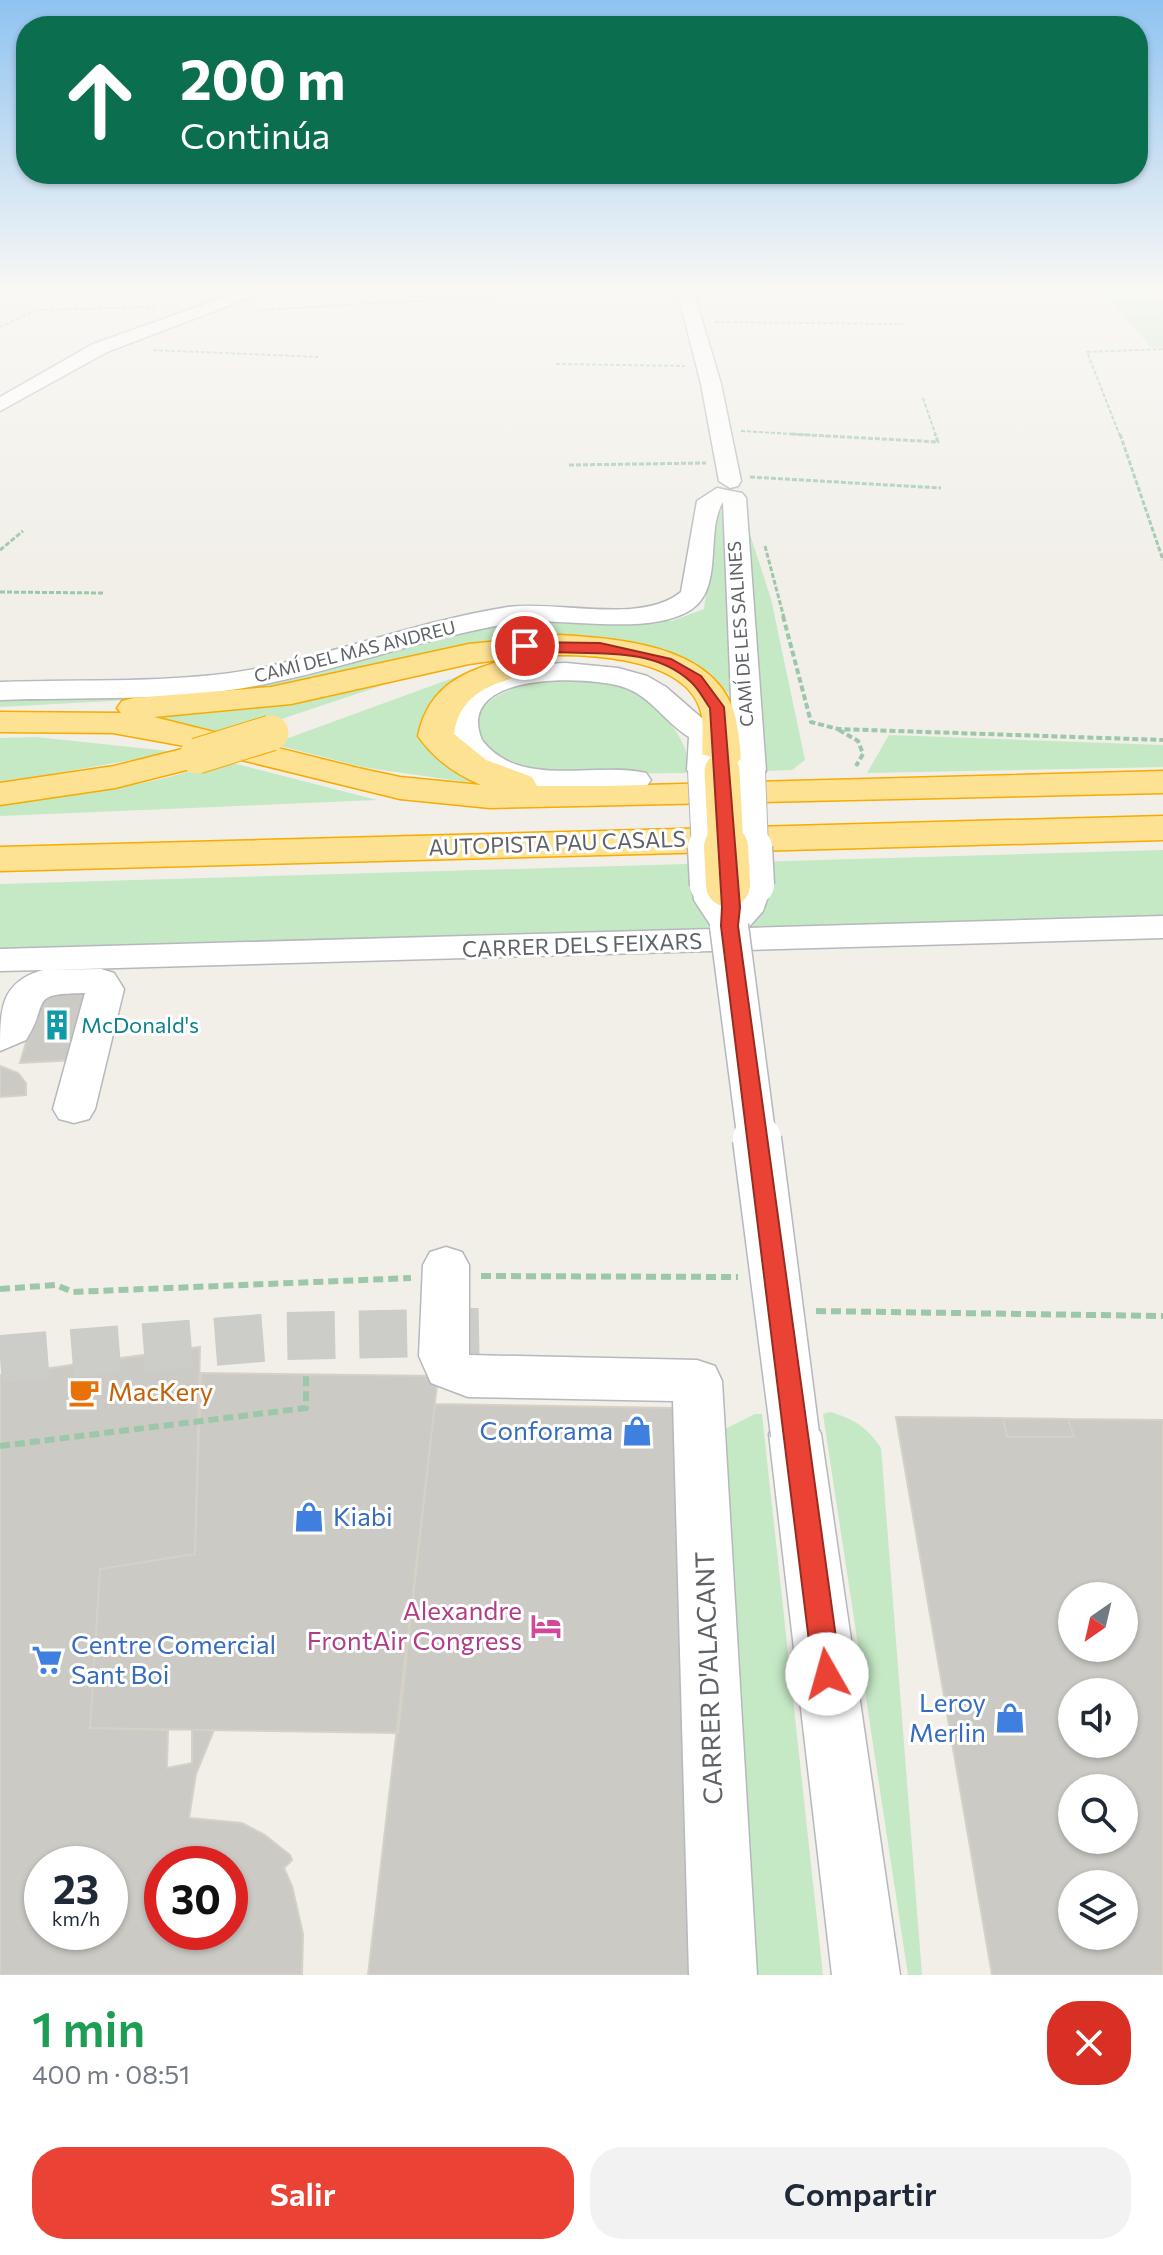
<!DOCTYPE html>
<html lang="es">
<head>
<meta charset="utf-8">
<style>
  :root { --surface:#fff; --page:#f2f2f3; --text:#1f2937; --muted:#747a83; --accent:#ea4335 }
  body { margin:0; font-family:Commissioner,sans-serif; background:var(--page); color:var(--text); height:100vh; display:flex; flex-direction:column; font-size:30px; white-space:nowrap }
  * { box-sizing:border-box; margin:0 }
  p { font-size:26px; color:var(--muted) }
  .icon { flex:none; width:44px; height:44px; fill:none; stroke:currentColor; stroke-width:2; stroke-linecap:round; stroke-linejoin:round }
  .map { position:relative; height:1975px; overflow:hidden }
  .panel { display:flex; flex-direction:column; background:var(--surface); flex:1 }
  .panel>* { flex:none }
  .guide { position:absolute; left:16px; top:16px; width:1132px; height:168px; border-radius:32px; box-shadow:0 2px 6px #0004; background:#0b6e4f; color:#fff; overflow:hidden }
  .needle { width:52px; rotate:214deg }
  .fabs { position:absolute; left:1058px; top:1582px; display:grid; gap:16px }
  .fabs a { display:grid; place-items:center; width:80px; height:80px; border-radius:50%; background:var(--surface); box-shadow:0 2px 6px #0004; font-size:40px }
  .speed { position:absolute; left:24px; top:1846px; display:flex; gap:16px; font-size:40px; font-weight:700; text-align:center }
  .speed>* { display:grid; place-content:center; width:104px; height:104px; border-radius:50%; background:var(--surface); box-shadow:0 2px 6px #0004; line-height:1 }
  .speed small { font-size:20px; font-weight:400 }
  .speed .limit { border:12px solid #d22; background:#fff; color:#111 }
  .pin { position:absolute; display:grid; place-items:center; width:68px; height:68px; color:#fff; margin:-34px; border:4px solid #fff; border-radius:50%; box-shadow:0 2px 8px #0007 }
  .me { position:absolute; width:88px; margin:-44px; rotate:353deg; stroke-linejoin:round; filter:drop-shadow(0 0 6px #0008) }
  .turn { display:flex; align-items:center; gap:28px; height:168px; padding:0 32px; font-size:36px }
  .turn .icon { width:104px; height:104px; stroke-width:2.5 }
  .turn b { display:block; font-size:56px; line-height:68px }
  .round { display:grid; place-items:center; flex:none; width:84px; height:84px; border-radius:32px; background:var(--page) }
  .summary { display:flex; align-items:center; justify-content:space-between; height:136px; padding:0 32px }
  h1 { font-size:48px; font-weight:600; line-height:60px; color:#1e9e55 }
  .primary-button { display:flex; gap:16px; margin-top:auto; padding:16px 32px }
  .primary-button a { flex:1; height:92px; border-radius:32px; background:var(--accent); color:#fff; font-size:32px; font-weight:600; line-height:92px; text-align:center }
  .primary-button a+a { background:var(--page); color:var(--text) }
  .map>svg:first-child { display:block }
  .green { fill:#c5e8c5 }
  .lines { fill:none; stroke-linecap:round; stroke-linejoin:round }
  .stream { stroke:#aadaff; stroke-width:4 }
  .building { fill:#cccac5; stroke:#d6d1c6; stroke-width:2; fill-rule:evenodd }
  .minor-tunnel { stroke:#ccccc8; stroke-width:48; stroke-dasharray:48 24; stroke-linecap:butt }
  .minor-casing { stroke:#b5b8bc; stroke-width:3 }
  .highway-casing { stroke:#f9ab00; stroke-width:3 }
  .path-far3 { stroke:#9cc7a9; stroke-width:2; stroke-dasharray:4 2; stroke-linecap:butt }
  .path-far2 { stroke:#9cc7a9; stroke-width:3; stroke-dasharray:5 2; stroke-linecap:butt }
  .path-far1 { stroke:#9cc7a9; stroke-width:4; stroke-dasharray:6 3; stroke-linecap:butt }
  .path { stroke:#9cc7a9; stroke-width:6; stroke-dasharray:10 5; stroke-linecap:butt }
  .minor { fill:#fff; fill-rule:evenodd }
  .highway { fill:#fde293; fill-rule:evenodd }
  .minor-bridge-far2-casing { stroke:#b5b8bc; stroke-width:32; stroke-linecap:butt }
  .minor-bridge-far1-casing { stroke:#b5b8bc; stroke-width:41; stroke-linecap:butt }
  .minor-bridge-casing { stroke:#b5b8bc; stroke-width:51; stroke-linecap:butt }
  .highway-bridge-far1-casing { stroke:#f9ab00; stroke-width:37; stroke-linecap:butt }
  .highway-bridge-casing { stroke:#f9ab00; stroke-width:47; stroke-linecap:butt }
  .minor-bridge-far2 { stroke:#fff; stroke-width:30 }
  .minor-bridge-far1 { stroke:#fff; stroke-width:38 }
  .minor-bridge { stroke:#fff; stroke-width:48 }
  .highway-bridge-far1 { stroke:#fde293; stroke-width:35 }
  .highway-bridge { stroke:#fde293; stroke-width:44 }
  .route { fill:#ea4335; stroke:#982c22; stroke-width:2 }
  .labels { text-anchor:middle; stroke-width:6; stroke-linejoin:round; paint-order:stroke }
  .far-street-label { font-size:18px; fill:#5f6368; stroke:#fff }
  .street-label { font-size:22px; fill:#5f6368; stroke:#fff }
  .culture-label { font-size:22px; fill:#0d838f; stroke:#fff; text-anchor:start }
  .near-food-label { font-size:26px; fill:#c56008; stroke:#fff; text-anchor:start }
  .near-shop-label { font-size:26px; fill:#366cbe; stroke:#fff; text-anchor:end }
  .near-hotel-label { font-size:26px; fill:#b23c85; stroke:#fff; text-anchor:end }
  .near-street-label { font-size:26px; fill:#5f6368; stroke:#fff }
</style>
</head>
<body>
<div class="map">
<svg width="1163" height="1975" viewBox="0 0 1163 1975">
  <rect width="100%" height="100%" fill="#f1efe8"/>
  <path class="green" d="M1101 290H1153L1163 302V347H1151Z
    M724 509 735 700C679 638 597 631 517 637L241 694 0 707V696L234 685 495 625 548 617 672 621 704 609 716 516Z
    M748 528 771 599 805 760 792 770 767 771 743 529Z
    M464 674C401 729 408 747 480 784L362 767 272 744Z
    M564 678C612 681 651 689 677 733 686 748 689 755 686 773 636 772 567 779 520 764 505 759 487 749 481 735 462 694 537 681 564 678Z
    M401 679 234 735 120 714Z
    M889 735 1163 745V767L867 773Z
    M36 737 178 752 0 783V738Z
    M221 760 377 800 0 816V800C75 793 150 789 221 760Z
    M1163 850V915L790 930 0 951V884Z
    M830 1412C854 1419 867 1427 881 1448L922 1975H908L823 1414Z
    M755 1414H762L823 1975H743L725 1429Z"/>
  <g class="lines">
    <path class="stream" d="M254 296 270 290"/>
  </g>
  <path class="building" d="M94 987 75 1060 20 1063 41 991Z
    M0 1066 18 1073 26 1083V1095L0 1097Z
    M200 1347 195 1554 100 1569 90 1728 168 1730 167 1768 192 1763V1730H214L196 1774 189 1818 242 1823 265 1835 290 1855 292 1860 284 1868 292 1886 303 1934 302 1974 0 1975V1375ZM42 1864H110V1932H42ZM162 1864H230V1932H162Z
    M201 1373 438 1376 398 1733 90 1728 100 1569 195 1554Z
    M435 1404 674 1408 695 1975H368Z
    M896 1417 1003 1418 1007 1437H1074L1068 1419 1163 1420V1975H992ZM1072 1596H1124V1648H1072ZM1072 1692H1124V1744H1072ZM1072 1788H1124V1840H1072ZM1072 1884H1124V1936H1072Z
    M1003 1418 1068 1419 1074 1437H1007Z"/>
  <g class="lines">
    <path class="minor-tunnel" d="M0 1359 287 1336 483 1332"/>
    <g class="minor-casing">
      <path id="minor" d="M245 290H270L107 352 0 411V397L93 344Z
        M677 290H693L721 384 741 481 738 486 730 488 719 481 701 384Z
        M717 488 742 493 746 498 766 771 761 778H739L734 771 723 502C705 531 724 587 692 609 647 639 558 614 507 624 424 638 343 669 260 685 180 702 82 697 0 700V682C81 679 183 684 260 668 343 651 425 620 508 607 557 600 641 625 681 592L697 501Z
        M566 663 618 668 647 676 666 687 719 733V770L714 777H692L687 770 689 737C666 723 651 697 626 688 590 675 453 671 482 740 520 790 595 761 646 773L651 780 646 787C600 798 506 792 468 762 455 751 443 730 451 714 471 669 522 665 566 663Z
        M709 875 721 878 731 902 743 878 755 875 767 878 772 885 763 911 748 928 1163 916V938L47 970 101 969 114 973 124 989 95 1109 89 1119 74 1123 59 1119 53 1109 85 993C27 994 51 1000 26 1040L0 1051C0 1010 0 982 43 970L0 971V949L713 929 694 900 692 885 697 878Z
        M446 1247 462 1252 469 1265V1355L697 1360 715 1366 722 1381 757 1975H689L673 1401 468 1397 431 1383 419 1356 423 1265 430 1252Z
        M795 1412 813 1418 821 1434 900 1975H832L769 1434 777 1418Z"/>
    </g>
    <g class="highway-casing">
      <path id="highway" d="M559 635C625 639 729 646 738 731 740 746 744 766 735 779L722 782 709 779C697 761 706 733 701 712 686 653 574 653 528 656L536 658 540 665 536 672C497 682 460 690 454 734L486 760 532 777 537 786H608L1163 771V793L490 808 400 799 213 753 215 756 210 764 115 788 0 805V783L114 766 190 747 113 733 0 732V712L121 713 117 708 122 701 134 698 271 687 469 644ZM518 657C470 668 429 682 418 736 434 759 455 774 481 785L400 777 358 768 154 717 291 704 469 664Z
        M1163 816V840L0 871V847Z"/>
    </g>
    <path class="path-far3" d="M259 310 614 290
      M715 322 903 324
      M0 327 36 310 155 307
      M153 350 318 357
      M556 364 685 366
      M923 398 936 436
      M741 431 827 436
      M1120 436 1087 352 1163 349"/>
    <path class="path-far2" d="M791 434 938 442 935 434
      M1120 434 1163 560
      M569 465 706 463
      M750 477 941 488
      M765 546 784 618
      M0 550 23 531
      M0 592 103 593"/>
    <path class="path-far1" d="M783 616 811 722 838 729 1163 740
      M839 730 858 741 863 754 856 766"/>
    <path class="path" d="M481 1276 738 1277
      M0 1289 56 1285 73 1292 411 1278
      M816 1311 1163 1316
      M0 1446 306 1408V1375"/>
    <use href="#minor" class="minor"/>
    <use href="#highway" class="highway"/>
    <g class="minor-bridge-far2-casing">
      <path id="minor-bridge-far2" d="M703 770 707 849
        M750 771 753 849"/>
    </g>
    <g class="minor-bridge-far1-casing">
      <path id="minor-bridge-far1" d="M707 847 709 885
        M753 847 755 885
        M729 926 757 1141"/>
    </g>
    <g class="minor-bridge-casing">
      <path id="minor-bridge" d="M757 1139 795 1434"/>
    </g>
    <g class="highway-bridge-far1-casing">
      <path id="highway-bridge-far1" d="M197 756 271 733
        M722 771 726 849"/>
    </g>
    <g class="highway-bridge-casing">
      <path id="highway-bridge" d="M726 847 728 885"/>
    </g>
    <use href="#minor-bridge-far2" class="minor-bridge-far2"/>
    <use href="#minor-bridge-far1" class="minor-bridge-far1"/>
    <use href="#minor-bridge" class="minor-bridge"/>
    <use href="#highway-bridge-far1" class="highway-bridge-far1"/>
    <use href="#highway-bridge" class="highway-bridge"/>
  </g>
  <linearGradient id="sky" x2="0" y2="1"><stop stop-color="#8fc3f1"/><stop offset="0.51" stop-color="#f9f8f5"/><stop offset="1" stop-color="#f9f8f5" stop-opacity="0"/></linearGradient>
  <rect width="1163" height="567" fill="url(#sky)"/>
  <path class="route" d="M525 642 600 643 671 659 701 676 724 707 740 907 738 926 841 1674 837 1684 827 1688 817 1684 813 1674 721 926 722 907 710 708C704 700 699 689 691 682 646 640 575 659 521 649V643Z"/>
  <defs>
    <g id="building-bare" transform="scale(2.4)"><path d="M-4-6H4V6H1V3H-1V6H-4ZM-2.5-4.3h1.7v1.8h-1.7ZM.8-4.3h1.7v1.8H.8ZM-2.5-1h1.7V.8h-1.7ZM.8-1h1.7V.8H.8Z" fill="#0f9aa8" stroke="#fff" stroke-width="2.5" paint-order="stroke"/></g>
    <g id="cafe-bare" transform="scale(2.4)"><path d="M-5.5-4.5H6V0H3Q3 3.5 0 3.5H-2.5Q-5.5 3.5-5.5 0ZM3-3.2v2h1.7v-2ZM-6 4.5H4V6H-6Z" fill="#e8710a" stroke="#fff" stroke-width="2.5" paint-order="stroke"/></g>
    <g id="shop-bare" transform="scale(2.4)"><path d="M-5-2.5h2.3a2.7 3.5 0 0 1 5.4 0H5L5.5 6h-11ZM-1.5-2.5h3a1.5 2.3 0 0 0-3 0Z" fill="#3f7fe0" stroke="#fff" stroke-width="2.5" paint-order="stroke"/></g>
    <g id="hotel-bare" transform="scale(2.4)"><path d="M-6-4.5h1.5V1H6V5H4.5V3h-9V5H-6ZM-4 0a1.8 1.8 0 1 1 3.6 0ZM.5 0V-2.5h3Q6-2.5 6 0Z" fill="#d1479c" stroke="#fff" stroke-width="2.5" paint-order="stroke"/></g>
    <g id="supermarket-bare" transform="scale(2.4)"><path d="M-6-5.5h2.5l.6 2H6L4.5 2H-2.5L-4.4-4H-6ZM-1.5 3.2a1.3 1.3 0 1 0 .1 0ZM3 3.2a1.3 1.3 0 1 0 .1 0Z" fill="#3f7fe0" stroke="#fff" stroke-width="2.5" paint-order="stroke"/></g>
  </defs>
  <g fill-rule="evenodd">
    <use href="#building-bare" x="57" y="1025"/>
    <use href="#cafe-bare" x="84" y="1392"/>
    <use href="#shop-bare" x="637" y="1431"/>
    <use href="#shop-bare" x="309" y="1517"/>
    <use href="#hotel-bare" x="546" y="1626"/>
    <use href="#supermarket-bare" x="47" y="1660"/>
    <use href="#shop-bare" x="1010" y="1718"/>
  </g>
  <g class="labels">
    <g class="far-street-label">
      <text transform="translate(741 634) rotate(-94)" y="6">CAMÍ DE LES SALINES</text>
      <text transform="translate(355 652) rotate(-14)" y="6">CAMÍ DEL MAS ANDREU</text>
    </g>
    <g class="street-label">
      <text transform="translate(557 843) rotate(-2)" y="8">AUTOPISTA PAU CASALS</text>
      <text transform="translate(582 945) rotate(-2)" y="8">CARRER DELS FEIXARS</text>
    </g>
    <g class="culture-label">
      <text x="81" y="1033">McDonald's</text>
    </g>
    <g class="near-food-label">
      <text x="108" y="1401">MacKery</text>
    </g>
    <g class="near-shop-label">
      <text x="613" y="1440">Conforama</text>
      <text x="333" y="1526" text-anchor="start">Kiabi</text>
      <text x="71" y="1654" text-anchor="start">Centre Comercial<tspan x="71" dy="30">Sant Boi</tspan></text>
      <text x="986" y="1712">Leroy<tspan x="986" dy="30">Merlin</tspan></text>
    </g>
    <g class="near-hotel-label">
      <text x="522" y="1620">Alexandre<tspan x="522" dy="30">FrontAir Congress</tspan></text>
    </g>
    <g class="near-street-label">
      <text transform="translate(709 1678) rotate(-92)" y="9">CARRER D'ALACANT</text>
    </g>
  </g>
</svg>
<div class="fabs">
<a><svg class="needle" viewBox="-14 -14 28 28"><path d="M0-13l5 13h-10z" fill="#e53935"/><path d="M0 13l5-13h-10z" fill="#747a83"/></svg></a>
<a><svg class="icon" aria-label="sound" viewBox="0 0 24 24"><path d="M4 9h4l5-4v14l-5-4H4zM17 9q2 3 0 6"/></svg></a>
<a><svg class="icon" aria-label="search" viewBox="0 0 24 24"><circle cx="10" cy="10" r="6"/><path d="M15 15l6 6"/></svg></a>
<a><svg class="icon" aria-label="layers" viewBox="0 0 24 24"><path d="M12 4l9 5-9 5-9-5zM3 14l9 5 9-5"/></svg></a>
</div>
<div class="speed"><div>23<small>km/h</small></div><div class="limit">30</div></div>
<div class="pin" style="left:525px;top:646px;background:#d93025"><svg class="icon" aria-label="arrive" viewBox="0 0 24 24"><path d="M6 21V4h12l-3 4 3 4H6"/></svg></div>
<svg class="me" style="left:827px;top:1674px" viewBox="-20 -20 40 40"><circle r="19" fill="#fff"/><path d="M0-13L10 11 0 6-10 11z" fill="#ea4335"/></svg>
<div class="guide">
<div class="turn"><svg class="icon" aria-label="ahead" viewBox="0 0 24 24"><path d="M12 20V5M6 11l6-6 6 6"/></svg><div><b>200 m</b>Continúa</div></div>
</div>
</div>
<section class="panel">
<div class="summary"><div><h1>1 min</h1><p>400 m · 08:51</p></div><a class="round" style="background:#d93025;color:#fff"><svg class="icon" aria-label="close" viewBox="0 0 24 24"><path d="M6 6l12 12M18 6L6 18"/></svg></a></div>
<div class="primary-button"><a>Salir</a><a>Compartir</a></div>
</section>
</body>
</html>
